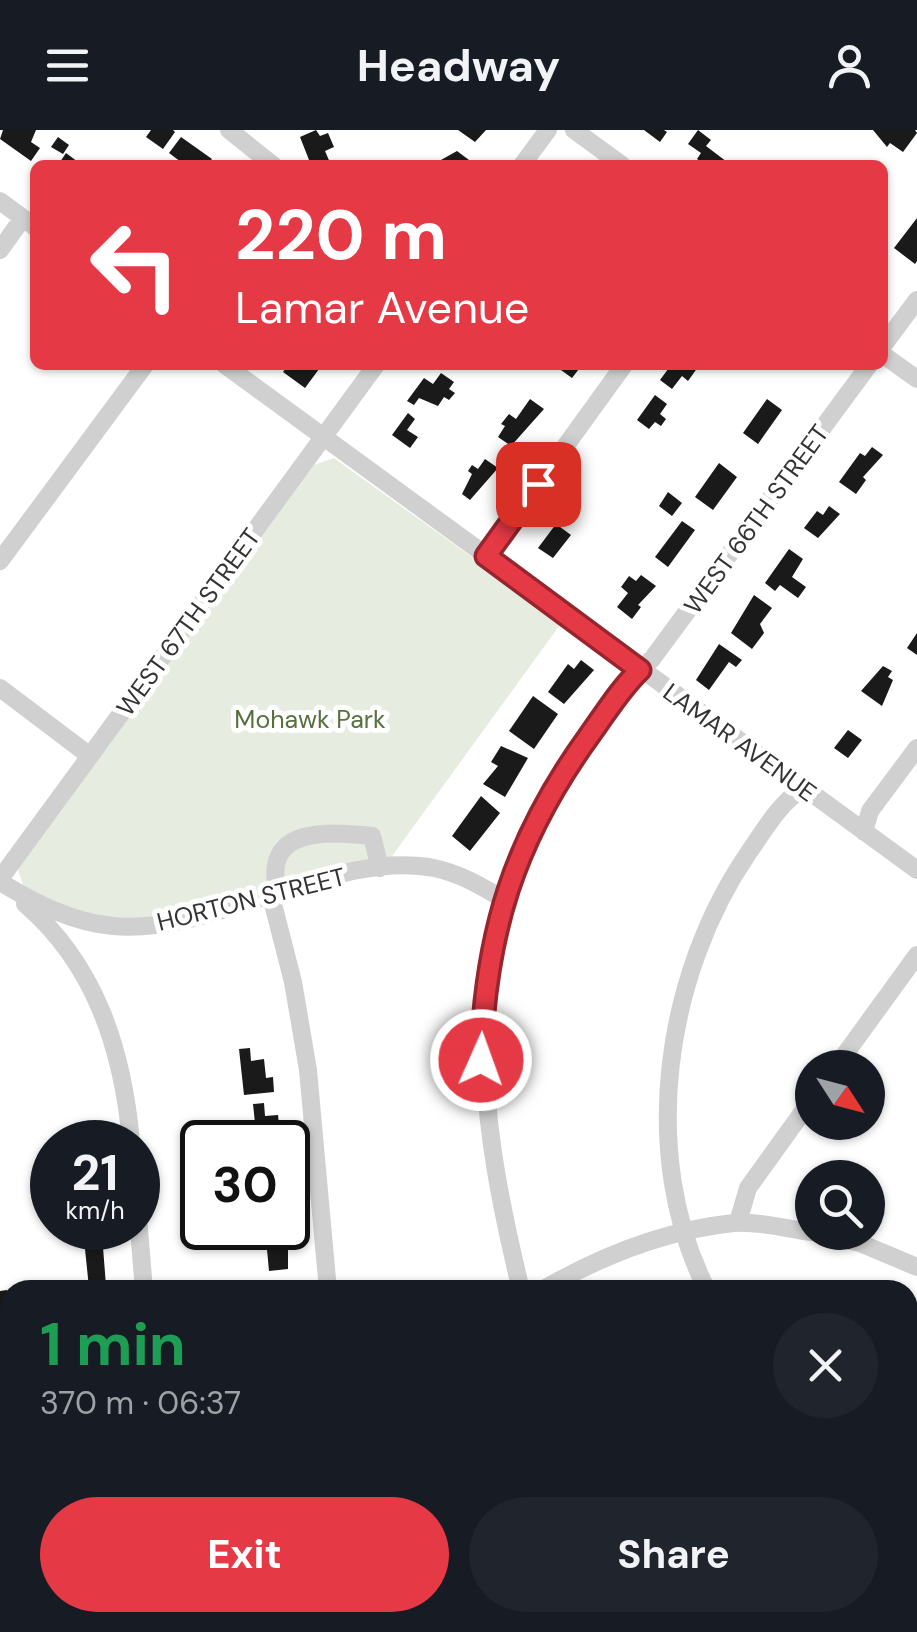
<!DOCTYPE html>
<html lang="en">
<head>
<meta charset="utf-8">
<style>
  :root { --surface:#171b24; --page:#20242c; --text:#f1f3f6; --muted:#9ea1a6; --accent:#e63946 }
  body { margin:0; font-family:"DM Sans",sans-serif; background:var(--page); color:var(--text); height:100vh; display:flex; flex-direction:column; font-size:38px; white-space:nowrap }
  * { box-sizing:border-box; margin:0 }
  p { font-size:32px; color:var(--muted) }
  .icon { flex:none; width:55px; height:55px; fill:none; stroke:currentColor; stroke-width:2; stroke-linecap:round; stroke-linejoin:round }
  .map { position:relative; flex:1; overflow:hidden }
  .sheet { position:absolute; left:0px; top:1150px; width:918px; height:352px; display:flex; flex-direction:column; background:var(--surface); border-radius:30px 30px 0 0; box-shadow:0 2px 8px #0004 }
  .sheet>* { flex:none }
  .top-card { position:absolute; left:30px; top:30px; width:858px; height:210px; border-radius:15px; box-shadow:0 2px 8px #0004; background:#e63946; color:#fff; overflow:hidden }
  .needle { width:65px; rotate:126deg }
  .tools { position:absolute; left:795px; top:920px; display:grid; gap:20px }
  .tools a { display:grid; place-items:center; width:90px; height:90px; border-radius:50%; background:var(--surface); box-shadow:0 2px 8px #0004; font-size:50px }
  .speed { position:absolute; left:30px; top:990px; display:flex; gap:20px; font-size:50px; font-weight:700; text-align:center }
  .speed>* { display:grid; place-content:center; width:130px; height:130px; border-radius:50%; background:var(--surface); box-shadow:0 2px 8px #0004; line-height:1 }
  .speed small { font-size:25px; font-weight:400 }
  .speed .limit { border:5px solid #111; border-radius:15px; background:#fff; color:#111 }
  .pin { position:absolute; display:grid; place-items:center; width:85px; height:85px; color:#fff; margin:-42px; border-radius:20px; box-shadow:0 5px 15px #0006 }
  .me { position:absolute; width:110px; margin:-55px; rotate:2deg; stroke-linejoin:round; filter:drop-shadow(0 0 8px #0008) }
  .turn { display:flex; align-items:center; gap:35px; height:210px; padding:0 40px; font-size:45px }
  .turn .icon { width:130px; height:130px; stroke-width:2.5 }
  .turn b { display:block; font-size:70px; line-height:85px }
  .round { display:grid; place-items:center; flex:none; width:105px; height:105px; border-radius:52px; background:var(--page) }
  .headline { display:flex; align-items:center; justify-content:space-between; height:170px; padding:0 40px }
  h1 { font-size:60px; font-weight:700; line-height:75px; color:#1e9e55 }
  .button { display:flex; gap:20px; margin-top:auto; padding:20px 40px }
  .button a { flex:1; height:115px; border-radius:60px; background:var(--accent); color:#fff; font-size:40px; font-weight:700; line-height:115px; text-align:center }
  .button a+a { background:var(--page); color:var(--text) }
  header { display:flex; justify-content:space-between; align-items:center; height:130px; padding:0 40px; background:var(--surface); font-size:45px; font-weight:700 }
  .map>svg:first-child { display:block }
  .green { fill:#e6ecdf }
  .building { fill:#1a1a1a }
  .lines { fill:none; stroke-linecap:round; stroke-linejoin:round }
  .minor { stroke:#d0d0d0; stroke-width:18 }
  .route-casing { stroke:#96252e; stroke-width:25 }
  .route { stroke:#e63946; stroke-width:18 }
  .labels { text-anchor:middle; stroke-width:10; stroke-linejoin:round; paint-order:stroke }
  .street-label { font-size:25px; fill:#333; stroke:#fff }
  .park-label { font-size:25px; fill:#56703f; stroke:#fff }
</style>
</head>
<body>
<header><svg class="icon" aria-label="menu" viewBox="0 0 24 24"><path d="M4 6h16M4 12h16M4 18h16"/></svg>Headway<svg class="icon" aria-label="person" viewBox="0 0 24 24"><circle cx="12" cy="8" r="4"/><path d="M4 21q1-7 8-7t8 7"/></svg></header>
<div class="map">
<svg width="917" height="1502" viewBox="0 0 917 1502">
  <rect width="100%" height="100%" fill="#fff"/>
  <path class="green" d="M334 328 562 492 390 729 146 788C99 791 62 778 23 755L18 739 314 335Z"/>
  <path class="building" d="M3 0H36L31 12 40 18 31 31 0 9Z
    M151 0H173L175 2 163 19 146 7Z
    M316 0 320 6 328 3 334 17 325 21 331 35H311L300 7Z
    M458 0H486L475 12Z
    M644 0H664L667 2 660 12Z
    M698 0 711 10 706 16 731 35H706L697 29 701 23 688 14Z
    M873 0H915L917 3 903 22 890 13 887 17Z
    M58 7 69 15 63 24 51 17Z
    M181 7 212 29 207 35H185L169 23Z
    M457 21 469 30 466 35H432Z
    M66 23 82 35H58Z
    M917 88V131L915 134 894 118Z
    M288 235H322L305 258 283 242Z
    M554 235H582L572 248Z
    M671 235H696L698 237 688 251 682 246 672 259 660 250Z
    M441 243 454 252 449 259 455 263 449 270 444 267 438 276 419 268 414 275 407 271 424 248 433 254Z
    M655 265 667 274 660 284 666 289 661 296 655 292 649 299 637 290Z
    M530 269 544 279 511 316 498 307 505 296 501 294 509 284 516 289Z
    M767 269 782 280 758 314 743 303Z
    M408 283 415 289 407 300 418 307 410 318 392 305Z
    M872 317 883 325 863 347 866 350 856 364 839 352 860 323 865 326Z
    M485 329 498 338 470 370 462 364 472 344 468 341 472 335 478 339Z
    M719 333 737 347 713 380 695 367Z
    M668 362 682 373 672 386 659 376Z
    M829 376 840 384 818 408 804 398 817 381 823 385Z
    M682 391 695 400 668 437 655 427Z
    M556 394 571 405 553 428 538 418Z
    M789 419 803 429 792 447 806 457 798 468 780 455 775 461 765 453Z
    M641 445 656 456 638 475 641 477 632 489 617 477 628 463 621 457 629 446 636 451Z
    M754 465 772 478 760 494 764 503 752 519 731 503Z
    M917 503V525L907 518Z
    M719 514 742 530 736 537 729 532 709 560 696 550Z
    M581 530 594 540 564 574 548 562 568 534 574 539Z
    M883 536 892 541 888 547 893 550 882 576 861 561Z
    M533 566 558 584 534 619 509 601Z
    M848 600 862 610 848 628 834 618Z
    M501 616 528 628 505 667 483 654 498 636 491 632Z
    M481 666 500 683 470 721 452 706Z
    M250 918 251 931 264 929 266 948 273 947 274 962 244 965 239 919Z
    M264 973 265 986 278 985 281 1012H257L253 974Z
    M265 1098H288V1139L269 1141Z
    M103 1117 106 1156 89 1158 85 1119Z
    M293 1151 295 1160H272L271 1154Z
    M7 1160 10 1199 0 1201V1161Z
    M10 1211V1250L2 1252 0 1212Z
    M908 1273 917 1279 908 1296Z
    M917 1397V1423L908 1416Z
    M434 1492H454L444 1502Z
    M744 1492 757 1502H735Z
    M878 1492H907L900 1502Z"/>
  <g class="lines">
    <path class="minor" d="M229 0 273 35
      M574 0 622 35
      M522 35 548 0
      M0 71 35 97
      M0 120 23 88
      M882 217 917 170
      M882 224 917 249
      M225 235 917 740
      M486 426 624 235
      M0 431 145 235
      M0 558 90 626
      M864 702 870 681 917 618
      M0 749 376 235
      M0 752C35 773 71 792 113 796 216 805 335 719 434 738 459 743 481 756 503 769
      M278 764C261 696 327 701 372 706L380 738
      M271 766 293 852 308 940 328 1160
      M25 774C96 835 123 921 131 1012
      M835 938 917 825
      M138 1087 144 1160
      M738 1092 748 1058 812 969
      M814 1102 860 1113 917 1137
      M521 1160C474 967 455 804 572 631 596 595 620 558 652 529L869 235
      M542 1160C601 1126 666 1100 734 1093 758 1091 788 1099 812 1102
      M707 1160C638 1024 665 844 749 722 765 699 779 674 803 658
      M908 1345 917 1351
      M0 1373 10 1398
      M53 1492 59 1502
      M267 1492 274 1502
      M508 1492 519 1502
      M808 1492 821 1502
      M119 1502 136 1492"/>
  </g>
  <g class="lines">
    <g class="route-casing">
      <path id="route" d="M481 930C485 803 514 710 589 606 605 584 620 559 640 540L486 426 538 354"/>
    </g>
    <use href="#route" class="route"/>
  </g>
  <g class="labels">
    <g class="street-label">
      <text transform="translate(756 389) rotate(-54)" y="9">WEST 66TH STREET</text>
      <text transform="translate(188 492) rotate(-54)" y="9">WEST 67TH STREET</text>
      <text transform="translate(740 612) rotate(36)" y="9">LAMAR AVENUE</text>
      <text transform="translate(251 769) rotate(-14)" y="9">HORTON STREET</text>
    </g>
    <g class="park-label">
      <text x="310" y="598">Mohawk Park</text>
    </g>
  </g>
</svg>
<div class="tools">
<a><svg class="needle" viewBox="-14 -14 28 28"><path d="M0-13l5 13h-10z" fill="#e53935"/><path d="M0 13l5-13h-10z" fill="#9ea1a6"/></svg></a>
<a><svg class="icon" aria-label="search" viewBox="0 0 24 24"><circle cx="10" cy="10" r="6"/><path d="M15 15l6 6"/></svg></a>
</div>
<div class="speed"><div>21<small>km/h</small></div><div class="limit">30</div></div>
<div class="pin" style="left:538px;top:354px;background:#d93025"><svg class="icon" aria-label="arrive" viewBox="0 0 24 24"><path d="M6 21V4h12l-3 4 3 4H6"/></svg></div>
<svg class="me" style="left:481px;top:930px" viewBox="-20 -20 40 40"><circle r="17" fill="#e63946" stroke="#fff" stroke-width="3"/><path d="M0-11L8 9 0 5-8 9z" fill="#fff"/></svg>
<div class="top-card">
<div class="turn"><svg class="icon" aria-label="left" viewBox="0 0 24 24"><path d="M17 20v-9H6M10 6l-5 5 5 5"/></svg><div><b>220 m</b>Lamar Avenue</div></div>
</div>
<section class="sheet">
<div class="headline"><div><h1>1 min</h1><p>370 m · 06:37</p></div><a class="round"><svg class="icon" aria-label="close" viewBox="0 0 24 24"><path d="M6 6l12 12M18 6L6 18"/></svg></a></div>
<div class="button"><a>Exit</a><a>Share</a></div>
</section>
</div>
</body>
</html>
